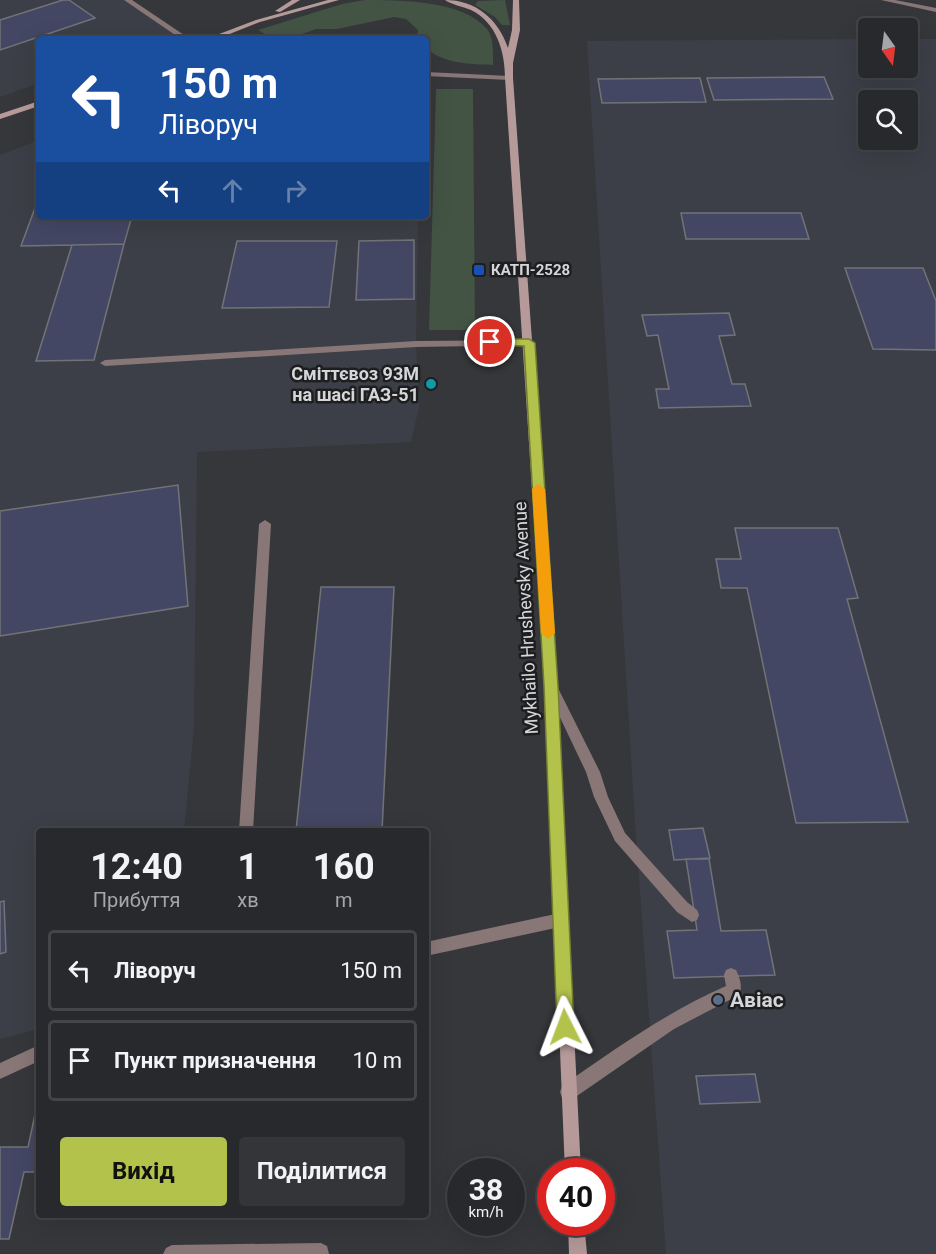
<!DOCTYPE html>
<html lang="uk">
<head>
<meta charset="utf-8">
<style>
  :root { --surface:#28292c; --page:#343538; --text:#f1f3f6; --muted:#a5a6a9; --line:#444548; --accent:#b3c24b }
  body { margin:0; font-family:Roboto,sans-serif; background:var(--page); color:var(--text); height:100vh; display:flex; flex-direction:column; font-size:22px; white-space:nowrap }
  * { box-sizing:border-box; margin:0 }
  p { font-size:20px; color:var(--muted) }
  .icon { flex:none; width:33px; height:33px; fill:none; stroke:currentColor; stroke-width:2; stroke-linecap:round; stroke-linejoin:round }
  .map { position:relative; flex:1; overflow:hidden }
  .drawer { position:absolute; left:36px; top:828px; width:393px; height:390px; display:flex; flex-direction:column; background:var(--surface); border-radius:6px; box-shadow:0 6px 24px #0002,0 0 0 2px var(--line) }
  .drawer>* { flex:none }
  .hud { position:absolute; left:36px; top:36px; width:393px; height:183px; border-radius:6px; box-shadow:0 6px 24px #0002,0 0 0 2px var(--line); background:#1a4fa0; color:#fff; overflow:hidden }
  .needle { width:39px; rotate:166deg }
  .tools { position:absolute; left:858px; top:18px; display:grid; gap:12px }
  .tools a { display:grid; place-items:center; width:60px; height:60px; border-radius:6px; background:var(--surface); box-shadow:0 6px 24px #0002,0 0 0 2px var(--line); font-size:30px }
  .speed { position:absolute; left:447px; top:1158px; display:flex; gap:12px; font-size:30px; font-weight:700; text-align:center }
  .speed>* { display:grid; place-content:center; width:78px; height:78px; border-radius:50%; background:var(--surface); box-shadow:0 6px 24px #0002,0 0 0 2px var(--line); line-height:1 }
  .speed small { font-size:15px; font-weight:400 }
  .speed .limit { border:9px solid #d22; background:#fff; color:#111 }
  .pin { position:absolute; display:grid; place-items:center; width:51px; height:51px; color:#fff; margin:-26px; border:3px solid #fff; border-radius:50%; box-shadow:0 2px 6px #0007 }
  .me { position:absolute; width:66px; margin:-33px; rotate:357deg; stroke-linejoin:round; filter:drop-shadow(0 0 4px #0008) }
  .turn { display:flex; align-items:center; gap:21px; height:126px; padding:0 24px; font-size:27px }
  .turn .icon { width:78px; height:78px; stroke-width:2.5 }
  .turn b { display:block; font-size:42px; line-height:51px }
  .lanes { display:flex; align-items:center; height:57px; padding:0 24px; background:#0003; justify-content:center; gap:30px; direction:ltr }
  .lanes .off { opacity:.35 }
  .eta { display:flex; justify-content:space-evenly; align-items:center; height:102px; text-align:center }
  .eta b { font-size:36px; font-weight:700; line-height:42px }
  .cta { display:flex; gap:12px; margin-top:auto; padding:12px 24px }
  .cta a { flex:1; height:69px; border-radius:6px; background:var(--accent); color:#111; font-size:24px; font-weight:700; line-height:69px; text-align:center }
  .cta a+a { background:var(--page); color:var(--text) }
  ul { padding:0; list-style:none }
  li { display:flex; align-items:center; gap:18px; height:81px; margin:0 12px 9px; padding:0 12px; border:3px solid var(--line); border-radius:6px }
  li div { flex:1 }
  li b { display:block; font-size:22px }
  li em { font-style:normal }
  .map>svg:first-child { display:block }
  .built { fill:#3d3f48; fill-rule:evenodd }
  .green { fill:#435344 }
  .building { fill:#434764; stroke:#727377; stroke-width:1.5 }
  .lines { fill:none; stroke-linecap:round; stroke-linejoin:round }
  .lane { fill:#887776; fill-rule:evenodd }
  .street { fill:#887776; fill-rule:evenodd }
  .secondary { fill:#b69a9a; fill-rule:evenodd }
  .route { fill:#b3c24b; stroke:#747e31; stroke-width:1.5 }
  .slow { fill:#f59e0b }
  .transit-dot { fill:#1a4fb4; stroke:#1e1e20; stroke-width:2 }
  .culture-dot { fill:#0f9aa8; stroke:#1e1e20; stroke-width:2 }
  .service-dot { fill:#5c6f8a; stroke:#1e1e20; stroke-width:2 }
  .labels { text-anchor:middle; stroke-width:5; stroke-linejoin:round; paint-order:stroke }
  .far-poi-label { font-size:15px; font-weight:bold; fill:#d5d6d8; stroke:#1e1e20; text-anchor:start }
  .poi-label { font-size:18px; font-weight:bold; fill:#d5d6d8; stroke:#1e1e20; text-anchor:end }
  .street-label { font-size:18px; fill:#d5d6d8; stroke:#1e1e20 }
  .near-poi-label { font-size:21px; font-weight:bold; fill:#d5d6d8; stroke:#1e1e20; text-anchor:start }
</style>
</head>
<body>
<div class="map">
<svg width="936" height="1254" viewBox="0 0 936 1254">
  <rect width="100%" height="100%" fill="#36373a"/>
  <path class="built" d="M0 0H124L179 34 164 39H39V83L0 97Z
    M868 39V68H908V39H936V1254H666L635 822 587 41ZM868 100H908V140H868Z
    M39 140V216H418L416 344 419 407 411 442 197 452 194 727 184 831H39V1029L0 1039V155Z"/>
  <path class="green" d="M365 0C400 0 463 0 487 29 494 38 493 53 493 65 471 64 443 64 426 48V39L417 38 418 30 406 19 394 17 337 29H316L288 39H273L258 30 342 4Z
    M505 0 510 25H502L495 17 475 5 478 1Z
    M436 89H473L475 330H429Z"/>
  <path class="building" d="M63 0H69L95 18 0 50V20Z
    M824 77 833 99 714 100 707 78Z
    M700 78 706 102 602 103 598 79Z
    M39 197V216H132L124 244 21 246Z
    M681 213H801L809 239H686Z
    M414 240V299L356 300 359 241Z
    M237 241H337L329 307 222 308Z
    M124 244 94 360 36 361 72 245Z
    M845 268H923L936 301V350L873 349Z
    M729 313 735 335 719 336 732 384H745L751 406 659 408 656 389H669L658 335 647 336 642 315Z
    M178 485 188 606 0 636V511Z
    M735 528H838L858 598 847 599 908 822 796 823 747 588H721L716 559H741Z
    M321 587H394L382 831H296Z
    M703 828 710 858 674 860 669 830Z
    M686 859H709L721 931 766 930 775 975 674 978 667 931 697 930Z
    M4 901 6 952 0 954V902Z
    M755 1074 760 1102 700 1104 696 1076Z
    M39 1096V1172H24L9 1239H0V1147H28Z"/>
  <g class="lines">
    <path class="lane" d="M124 0H132L190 39H181Z
      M426 72 509 76 513 78 509 80 426 76Z
      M529 340 532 341V345L416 347 105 366 100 363 105 360 416 341Z
      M265 520 271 524 253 831H239L259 524Z
      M551 681 555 682 600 772 608 797 625 833 687 902 697 910 699 915 697 920 692 922 677 912 615 841 594 797 586 772 545 686 547 682Z
      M560 913 565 915 567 920 565 925 560 927 426 956V942Z
      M731 968 736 970C740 978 743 987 739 995L674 1029 574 1098 568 1100 562 1098 560 1092 562 1086C615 1049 667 1012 726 986L724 975 726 970Z
      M39 1045V1061L0 1079V1063Z
      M321 1243 327 1246 329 1254H163L166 1248 172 1245Z"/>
    <path class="street" d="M881 0H895L936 8V12Z"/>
    <path class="secondary" d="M292 0H300L280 12 275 11Z
      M328 0H339L260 22 217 39H206L256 20Z
      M445 0C476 0 498 19 508 48L512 30 513 0H519L520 30 513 63V78L557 686 581 1172H565L545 686 505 78C505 52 497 23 471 10 462 6 452 5 445 0Z
      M39 101V106L0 119V114Z
      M568 1222H584L587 1254H569Z"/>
  </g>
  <path class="route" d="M486 339H529L535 343 558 686 574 1027 571 1033 565 1036 559 1033 557 1027 544 686 524 346 490 345 485 342Z"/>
  <path class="slow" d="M538 484 545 489 555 633 548 639 541 633 532 489Z"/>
  <rect class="transit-dot" x="473" y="264" width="12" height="12" rx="3"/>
  <circle class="culture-dot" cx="431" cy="384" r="6"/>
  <circle class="service-dot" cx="718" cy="1000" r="6"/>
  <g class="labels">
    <g class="far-poi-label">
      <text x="491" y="275">КАТП-2528</text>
    </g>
    <g class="poi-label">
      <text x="419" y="380">Сміттєвоз 93М<tspan x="419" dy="21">на шасі ГАЗ-51</tspan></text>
    </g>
    <g class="street-label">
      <text transform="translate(526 618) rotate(-93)" y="6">Mykhailo Hrushevsky Avenue</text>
    </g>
    <g class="near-poi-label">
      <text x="730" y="1007">Авіас</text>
    </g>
  </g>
</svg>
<div class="tools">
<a><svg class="needle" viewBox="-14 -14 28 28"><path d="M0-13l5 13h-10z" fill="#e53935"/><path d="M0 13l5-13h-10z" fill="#a5a6a9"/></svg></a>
<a><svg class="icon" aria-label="search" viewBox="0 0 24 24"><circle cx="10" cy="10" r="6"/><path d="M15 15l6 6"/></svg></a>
</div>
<div class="speed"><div>38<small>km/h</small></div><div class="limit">40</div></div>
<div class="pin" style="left:490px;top:342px;background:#d93025"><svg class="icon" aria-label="arrive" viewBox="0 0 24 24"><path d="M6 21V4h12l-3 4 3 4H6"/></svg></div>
<svg class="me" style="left:565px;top:1027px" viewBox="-20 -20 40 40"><path d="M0-17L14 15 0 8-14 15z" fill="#b3c24b" stroke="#fff" stroke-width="4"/></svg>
<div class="hud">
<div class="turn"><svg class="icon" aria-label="left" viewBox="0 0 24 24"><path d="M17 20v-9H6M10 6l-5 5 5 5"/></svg><div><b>150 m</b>Ліворуч</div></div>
<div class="lanes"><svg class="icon" aria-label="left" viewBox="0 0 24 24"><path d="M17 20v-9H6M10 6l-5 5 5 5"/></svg><svg class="icon off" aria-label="ahead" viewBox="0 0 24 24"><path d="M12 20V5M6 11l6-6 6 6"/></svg><svg class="icon off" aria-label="right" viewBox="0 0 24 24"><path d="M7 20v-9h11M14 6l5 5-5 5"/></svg></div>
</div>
<section class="drawer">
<div class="eta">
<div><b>12:40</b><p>Прибуття</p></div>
<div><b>1</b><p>хв</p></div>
<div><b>160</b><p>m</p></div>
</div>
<ul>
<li><svg class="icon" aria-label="left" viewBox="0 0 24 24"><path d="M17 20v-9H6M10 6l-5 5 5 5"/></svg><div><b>Ліворуч</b></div><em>150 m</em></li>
<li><svg class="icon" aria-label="arrive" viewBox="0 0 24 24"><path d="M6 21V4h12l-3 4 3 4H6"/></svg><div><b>Пункт призначення</b></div><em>10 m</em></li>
</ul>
<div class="cta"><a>Вихід</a><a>Поділитися</a></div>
</section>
</div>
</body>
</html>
